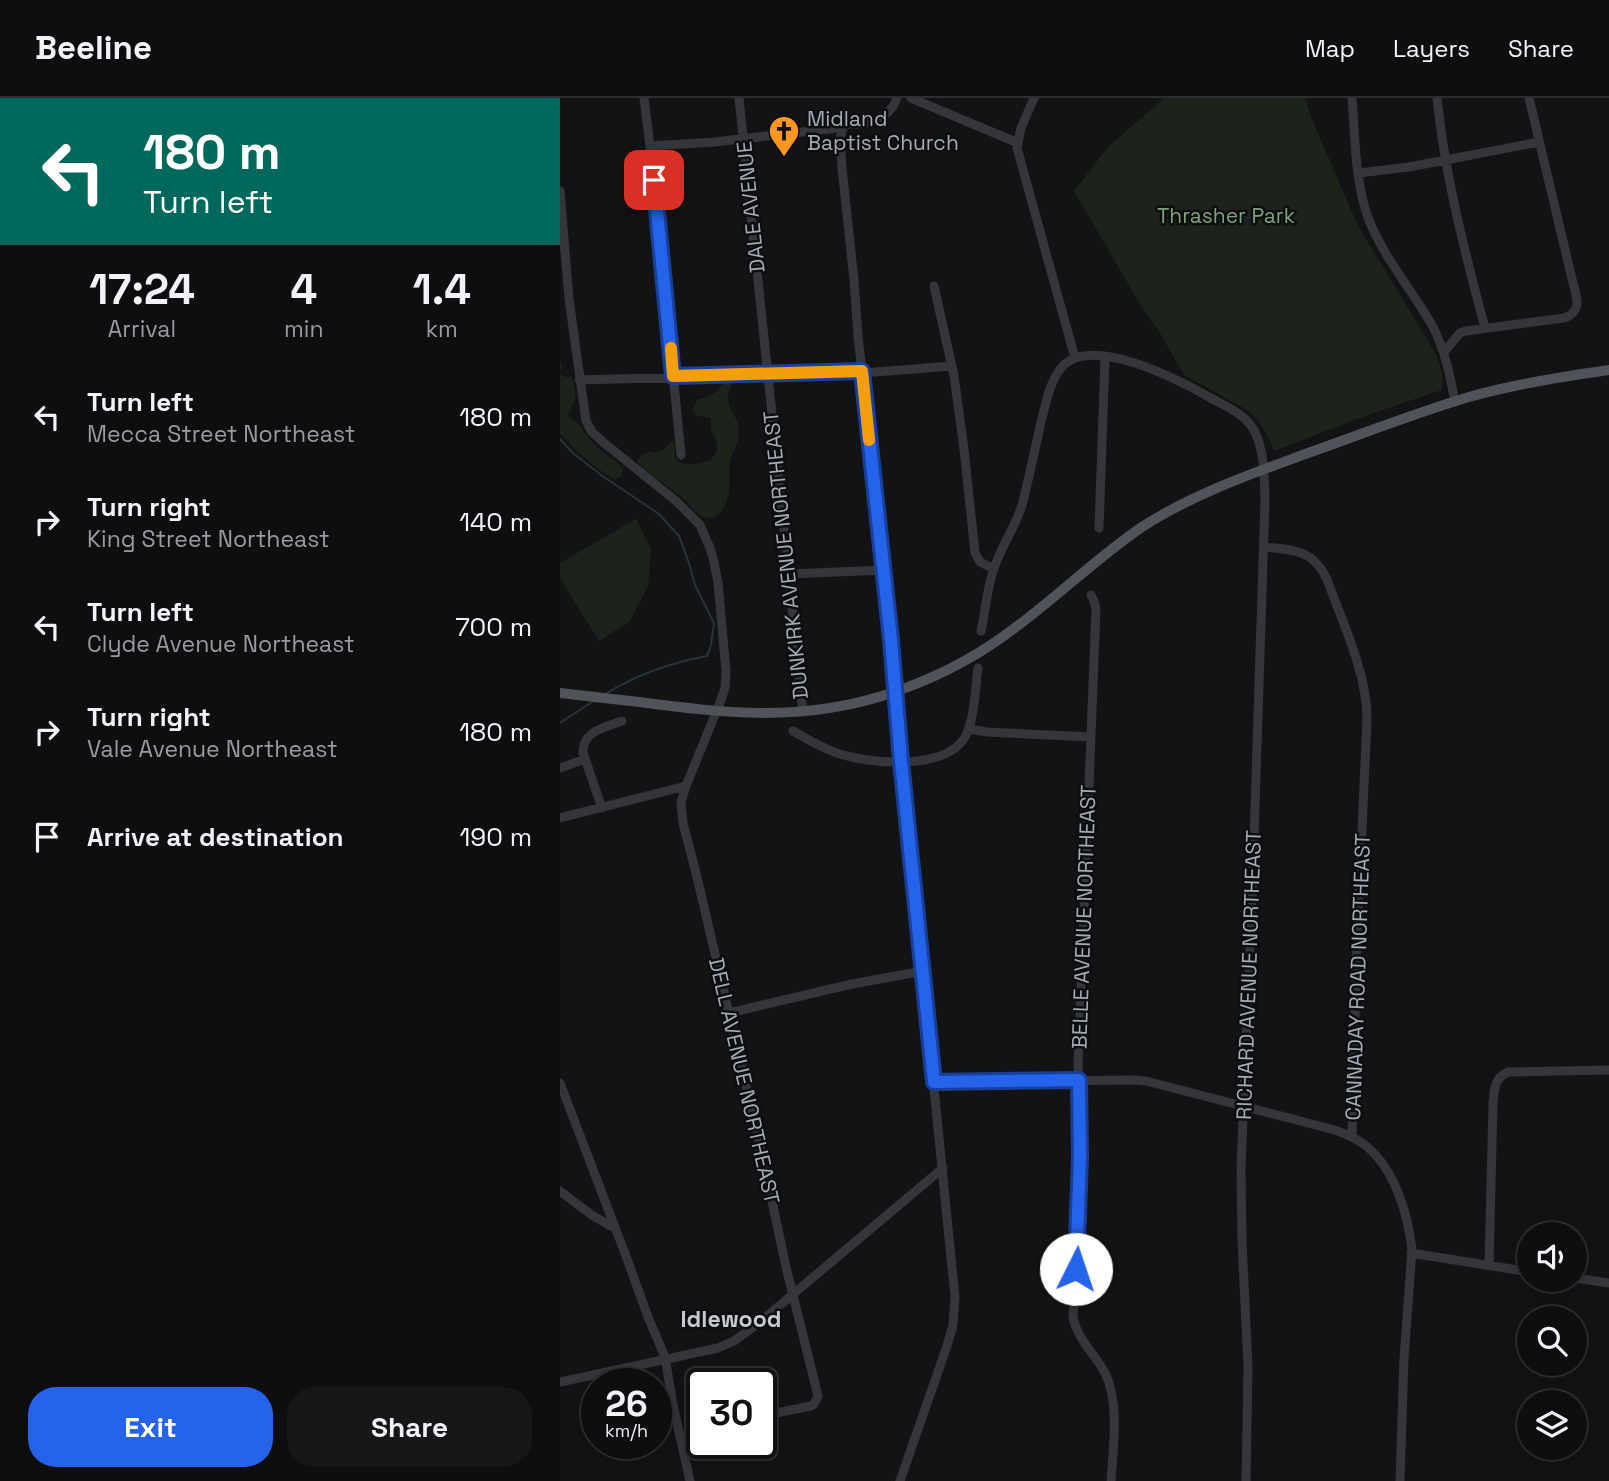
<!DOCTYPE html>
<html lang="en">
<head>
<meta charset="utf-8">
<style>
  :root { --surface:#0e0e10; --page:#171719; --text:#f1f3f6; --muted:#9b9c9f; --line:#2e2e30; --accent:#2563eb }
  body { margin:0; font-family:"Space Grotesk",sans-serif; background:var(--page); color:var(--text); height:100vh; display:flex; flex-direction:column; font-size:26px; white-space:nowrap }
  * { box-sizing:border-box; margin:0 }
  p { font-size:23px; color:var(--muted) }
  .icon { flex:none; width:38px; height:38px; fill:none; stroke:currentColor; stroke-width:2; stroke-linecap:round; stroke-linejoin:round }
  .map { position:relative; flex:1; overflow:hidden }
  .drawer { display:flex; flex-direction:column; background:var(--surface); width:560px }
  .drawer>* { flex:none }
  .banner { background:#00695c; color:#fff; overflow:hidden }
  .fabs { position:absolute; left:957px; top:1124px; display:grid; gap:14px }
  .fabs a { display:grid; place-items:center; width:70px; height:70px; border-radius:50%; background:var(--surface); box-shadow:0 4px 18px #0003,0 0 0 2px var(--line); font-size:35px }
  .speed { position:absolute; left:21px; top:1270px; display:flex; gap:14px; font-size:35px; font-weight:700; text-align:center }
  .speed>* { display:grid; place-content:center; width:91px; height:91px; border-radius:50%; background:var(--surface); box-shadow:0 4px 18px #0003,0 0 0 2px var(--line); line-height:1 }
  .speed small { font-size:18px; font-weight:400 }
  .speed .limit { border:4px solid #111; border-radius:10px; background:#fff; color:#111 }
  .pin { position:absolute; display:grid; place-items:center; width:60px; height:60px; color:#fff; margin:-30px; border-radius:14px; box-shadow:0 4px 10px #0006 }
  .me { position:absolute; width:77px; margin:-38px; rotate:4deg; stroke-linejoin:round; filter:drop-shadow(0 0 5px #0008) }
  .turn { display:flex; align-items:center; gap:24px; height:147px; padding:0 28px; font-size:32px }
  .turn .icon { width:91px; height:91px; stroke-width:2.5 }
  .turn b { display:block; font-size:49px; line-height:60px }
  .eta { display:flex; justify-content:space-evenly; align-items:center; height:119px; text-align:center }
  .eta b { font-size:42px; font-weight:700; line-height:49px }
  .cta { display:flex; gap:14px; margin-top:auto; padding:14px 28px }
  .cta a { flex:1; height:80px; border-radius:28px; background:var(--accent); color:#fff; font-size:28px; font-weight:700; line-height:80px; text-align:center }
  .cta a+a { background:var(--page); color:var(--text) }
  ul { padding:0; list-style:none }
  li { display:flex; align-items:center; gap:21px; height:105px; padding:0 28px }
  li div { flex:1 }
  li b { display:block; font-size:26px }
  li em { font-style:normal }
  header { display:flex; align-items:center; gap:42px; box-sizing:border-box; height:98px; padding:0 35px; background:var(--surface); border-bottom:2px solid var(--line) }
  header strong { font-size:33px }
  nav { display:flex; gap:38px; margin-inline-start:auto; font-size:24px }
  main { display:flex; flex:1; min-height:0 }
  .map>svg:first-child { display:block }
  .green { fill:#1b231b }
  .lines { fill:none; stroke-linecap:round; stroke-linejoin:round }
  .stream { stroke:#28343a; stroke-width:2 }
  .minor { stroke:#34363a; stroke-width:9 }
  .major { stroke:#50535a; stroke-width:10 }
  .route-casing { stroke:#184099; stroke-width:18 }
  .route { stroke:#2563eb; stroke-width:12 }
  .slow { stroke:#f59e0b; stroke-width:12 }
  .labels { text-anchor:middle; stroke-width:5; stroke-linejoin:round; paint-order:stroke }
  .poi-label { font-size:21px; fill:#a4acb7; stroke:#0e0e10; text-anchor:start }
  .street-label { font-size:21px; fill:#a4acb7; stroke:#0e0e10 }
  .park-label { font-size:21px; fill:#7ca379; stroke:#0e0e10 }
  .neighbourhood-label { font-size:23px; font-weight:bold; fill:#c5cad2; stroke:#0e0e10 }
</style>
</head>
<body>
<header>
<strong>Beeline</strong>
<nav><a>Map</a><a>Layers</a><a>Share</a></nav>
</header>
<main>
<section class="drawer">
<div class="banner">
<div class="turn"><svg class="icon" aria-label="left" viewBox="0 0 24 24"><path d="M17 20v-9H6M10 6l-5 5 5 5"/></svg><div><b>180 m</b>Turn left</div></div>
</div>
<div class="eta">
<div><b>17:24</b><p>Arrival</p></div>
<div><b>4</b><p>min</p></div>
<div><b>1.4</b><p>km</p></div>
</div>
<ul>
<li><svg class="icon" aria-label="left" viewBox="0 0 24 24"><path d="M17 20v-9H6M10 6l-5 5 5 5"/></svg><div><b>Turn left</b><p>Mecca Street Northeast</p></div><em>180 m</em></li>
<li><svg class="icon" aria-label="right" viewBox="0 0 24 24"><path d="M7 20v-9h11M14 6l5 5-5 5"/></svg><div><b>Turn right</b><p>King Street Northeast</p></div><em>140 m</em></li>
<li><svg class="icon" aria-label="left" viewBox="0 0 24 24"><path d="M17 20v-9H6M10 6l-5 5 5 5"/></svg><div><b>Turn left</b><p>Clyde Avenue Northeast</p></div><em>700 m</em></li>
<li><svg class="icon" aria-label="right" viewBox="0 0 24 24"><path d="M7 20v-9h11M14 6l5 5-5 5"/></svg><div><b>Turn right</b><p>Vale Avenue Northeast</p></div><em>180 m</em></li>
<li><svg class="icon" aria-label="arrive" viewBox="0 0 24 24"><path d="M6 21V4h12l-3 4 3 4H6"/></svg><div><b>Arrive at destination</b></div><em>190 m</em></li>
</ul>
<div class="cta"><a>Exit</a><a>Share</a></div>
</section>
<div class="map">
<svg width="1049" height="1383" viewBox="0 0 1049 1383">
  <rect width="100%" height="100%" fill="#131315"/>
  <path class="green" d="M604 0H745L752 21 798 128 876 256 882 275V292L805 318 714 353C708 338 701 324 689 313L624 277 600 235 580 206 514 93 548 49Z
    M0 262 2 268 0 276 6 279H12C14 285 17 295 15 302 13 308 9 311 8 318 22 326 25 337 36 348 44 356 55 361 63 370L62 378 55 381C34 371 15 352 0 335Z
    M166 284 170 286 171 288C161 309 179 315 179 334 179 345 172 355 170 365 168 374 170 384 169 393 168 405 159 425 143 419 136 417 132 409 127 404 122 399 116 395 110 390 102 384 81 370 77 363L81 357 91 353 94 355 103 352 112 343 114 344 115 359 118 364C133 368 158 368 157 346 157 339 155 342 153 336 150 331 152 325 150 320L136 317 133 313C137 296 140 304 151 297 157 294 160 288 166 284Z
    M76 421 91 451 88 488 70 523 39 543 0 480V465Z"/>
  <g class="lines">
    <path class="stream" d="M0 341 13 355 41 377 99 416 119 438 129 465 135 487 154 525 151 547 147 558C109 565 78 576 45 596
      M0 625 32 604"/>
    <path class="minor" d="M84 0 94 82 121 357
      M179 0 243 614
      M351 0 458 45
      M474 0 461 30 457 50 515 260
      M792 0C795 37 795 87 809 122 824 160 852 192 872 227 885 252 890 277 895 304
      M877 0C885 78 905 155 925 230
      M283 29 280 41 282 70 294 182 298 238 331 542 341 663 395 1199 393 1227 387 1248 340 1383
      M90 48 154 44 278 30C282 29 285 27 289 26 291 26 299 26 301 26 317 24 332 16 337 0
      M799 75 849 69 979 44
      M0 93 9 201 26 323 32 334 43 344 116 403 140 427 150 450 154 464 158 485 166 573 165 590 161 602 126 688 0 720
      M374 188 394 278 404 351 415 455 420 464 434 471
      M884 254 900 235 906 233 1004 220C1024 213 1016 198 1012 181L969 0
      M19 282 315 274 392 268
      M539 430 545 259
      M704 449C734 452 752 451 767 481 782 524 807 574 807 621L797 842 792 1039
      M229 476 324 472
      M531 497 534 503 536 511 518 965 521 1059 519 1111 513 1219C517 1241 535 1256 545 1275 560 1305 553 1351 551 1383
      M421 533C426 510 427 487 436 465 443 446 456 427 462 407 469 380 475 352 481 324 486 306 489 285 501 270 530 235 619 282 649 299 663 307 683 315 692 329 705 349 704 378 705 402L692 802 681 1069 682 1143 688 1269 686 1383
      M409 631 427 634 531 639
      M233 633C247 641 261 650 277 655 309 666 385 673 405 639 415 621 415 590 418 570
      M0 670 25 661
      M126 688 121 704 123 725 136 775 200 1047 226 1169 258 1298 254 1306 251 1308 201 1318
      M42 710 23 655C22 633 44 630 62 623
      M169 915 292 886 363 873
      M374 984 576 982 586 983 775 1032C786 1036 796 1040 805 1047 835 1071 848 1116 852 1152L844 1260 840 1383
      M0 985 66 1158 88 1219 105 1259 113 1307 130 1383
      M0 1093 33 1118 55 1130
      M851 1155 970 1174
      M929 1167 933 1006C934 992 934 980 948 974L1049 972
      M1015 1180 1049 1185
      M0 1284 158 1250 174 1243 200 1224 383 1070"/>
    <path class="major" d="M0 595C26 598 53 601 79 604 164 615 237 624 322 598 367 584 410 563 448 535 494 502 535 461 582 429 633 396 691 376 748 355 802 336 855 315 909 299 955 286 1002 279 1049 272"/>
  </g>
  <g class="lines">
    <g class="route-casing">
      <path id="route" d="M94 82 113 278 302 273 331 542 341 663 374 984 519 982 520 1059 516 1171"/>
    </g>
    <use href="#route" class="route"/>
    <path class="slow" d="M111 250 113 278 302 273 309 342"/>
  </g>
  <defs>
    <g id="church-pin" transform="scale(1.575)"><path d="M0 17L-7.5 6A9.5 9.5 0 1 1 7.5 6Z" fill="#ff9621" stroke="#0e0e10"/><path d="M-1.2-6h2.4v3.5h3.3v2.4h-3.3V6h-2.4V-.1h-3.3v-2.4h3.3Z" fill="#111"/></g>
  </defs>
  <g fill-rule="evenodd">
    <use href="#church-pin" x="224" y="33"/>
  </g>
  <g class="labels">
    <g class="poi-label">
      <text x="247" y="28">Midland<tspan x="247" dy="24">Baptist Church</tspan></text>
    </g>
    <g class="street-label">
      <text transform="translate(191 109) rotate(-96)" y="7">DALE AVENUE</text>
      <text transform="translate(226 457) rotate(-96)" y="7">DUNKIRK AVENUE NORTHEAST</text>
      <text transform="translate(524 819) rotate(-88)" y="7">BELLE AVENUE NORTHEAST</text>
      <text transform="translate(689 877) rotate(-88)" y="7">RICHARD AVENUE NORTHEAST</text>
      <text transform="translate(798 879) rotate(-88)" y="7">CANNADAY ROAD NORTHEAST</text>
      <text transform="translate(184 983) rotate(77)" y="7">DELL AVENUE NORTHEAST</text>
    </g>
    <g class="park-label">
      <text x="666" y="125">Thrasher Park</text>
    </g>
    <g class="neighbourhood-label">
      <text x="171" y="1229">Idlewood</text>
    </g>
  </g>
</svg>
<div class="fabs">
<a><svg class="icon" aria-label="sound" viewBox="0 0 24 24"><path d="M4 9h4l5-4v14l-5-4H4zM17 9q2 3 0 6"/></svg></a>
<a><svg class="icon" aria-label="search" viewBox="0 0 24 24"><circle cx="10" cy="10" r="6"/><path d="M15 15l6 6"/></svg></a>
<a><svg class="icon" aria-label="layers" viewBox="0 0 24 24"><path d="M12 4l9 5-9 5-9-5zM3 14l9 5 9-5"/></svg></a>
</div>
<div class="speed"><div>26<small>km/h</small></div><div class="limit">30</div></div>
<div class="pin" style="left:94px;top:82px;background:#d93025"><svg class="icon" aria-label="arrive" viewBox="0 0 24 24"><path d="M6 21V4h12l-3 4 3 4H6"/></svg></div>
<svg class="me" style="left:516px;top:1171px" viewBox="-20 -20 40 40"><circle r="19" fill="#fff"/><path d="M0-13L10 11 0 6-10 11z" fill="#2563eb"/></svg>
</div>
</main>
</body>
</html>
